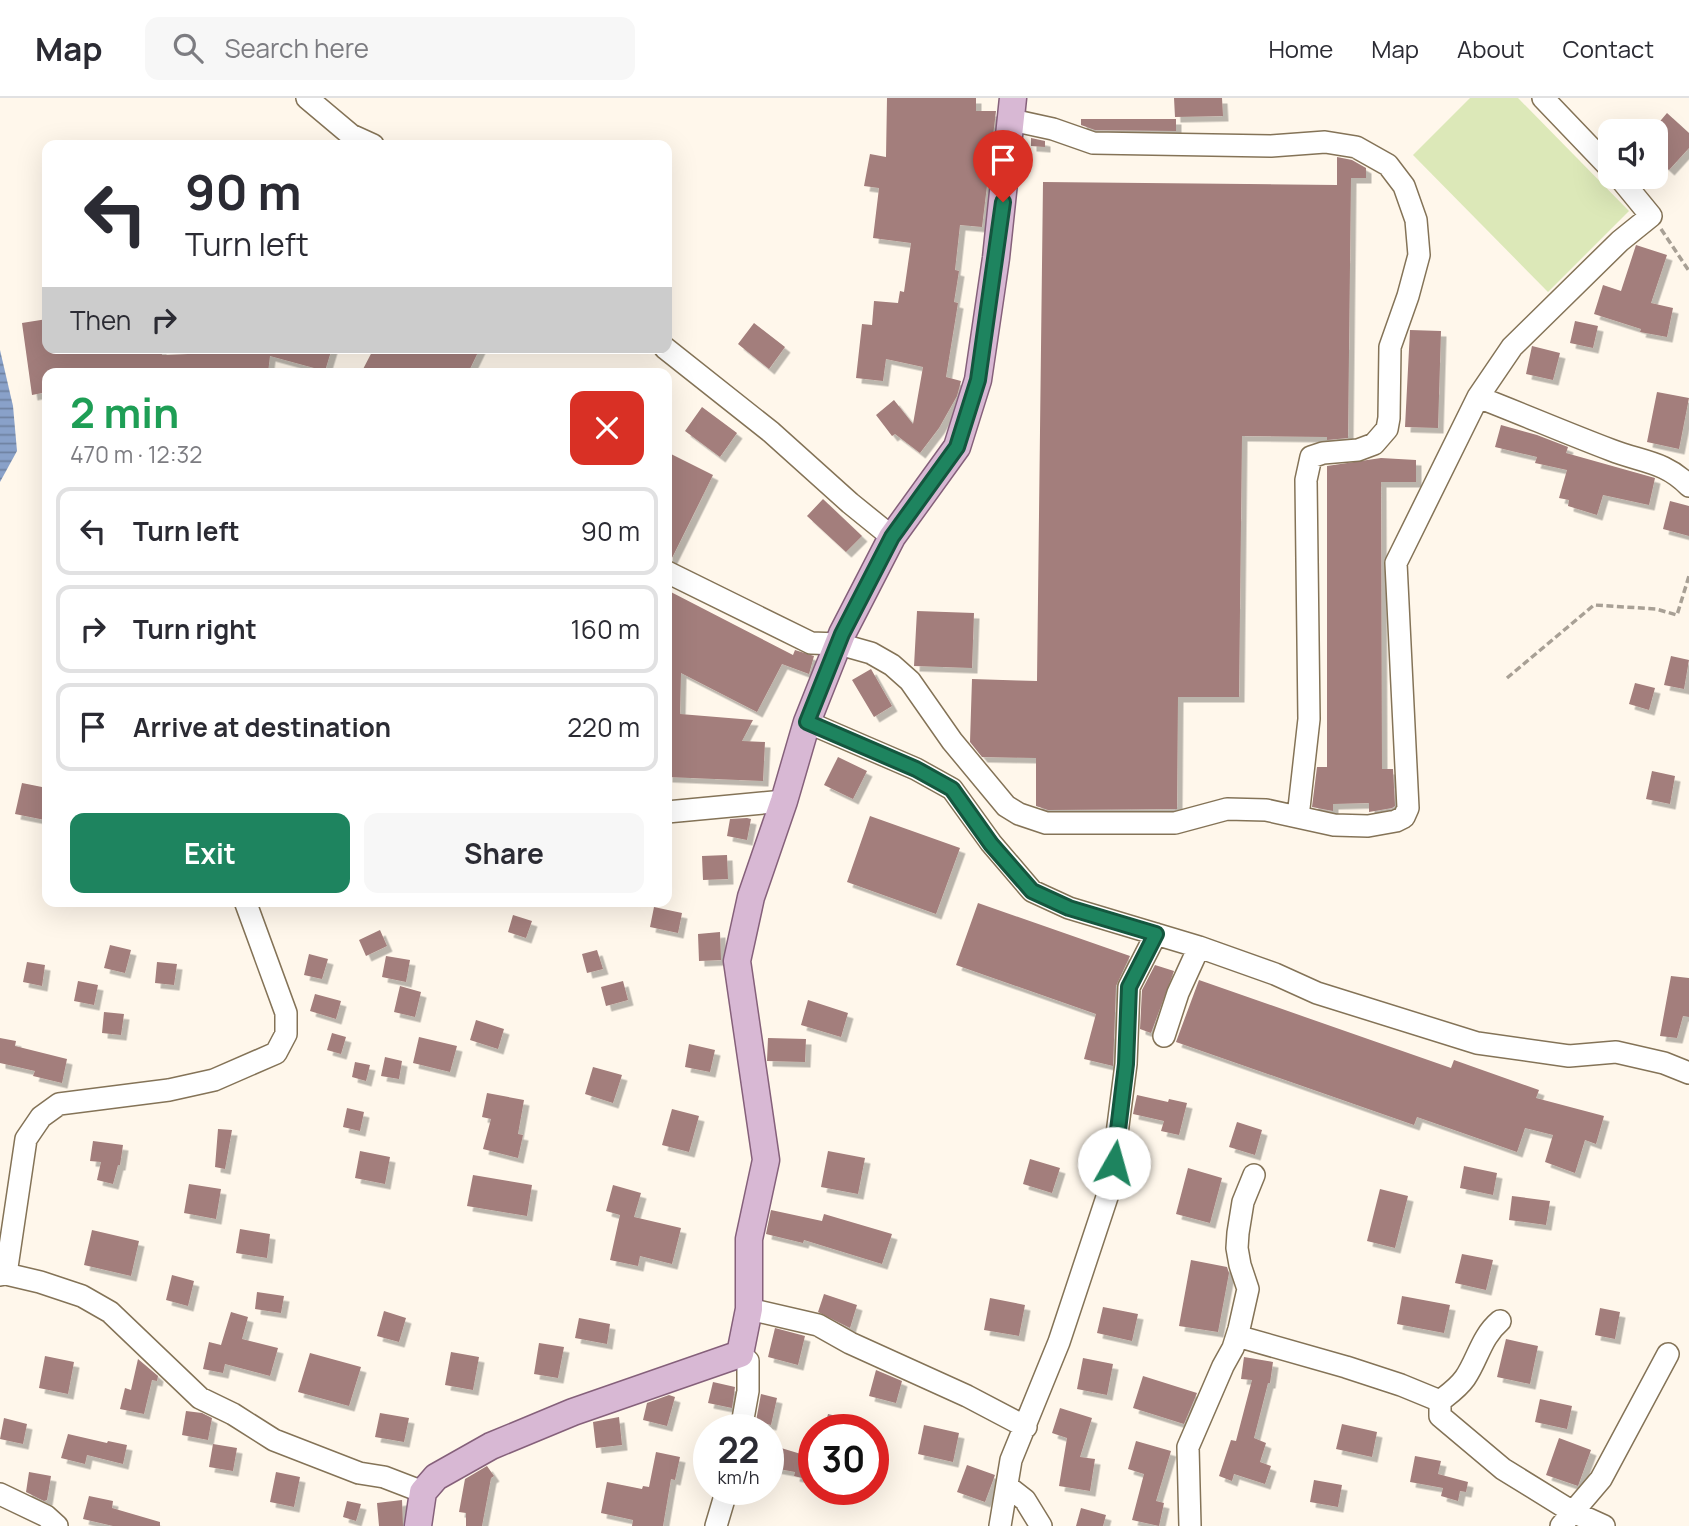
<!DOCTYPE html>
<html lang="en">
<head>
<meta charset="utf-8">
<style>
  :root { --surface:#fff; --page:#f7f7f7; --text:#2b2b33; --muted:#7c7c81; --line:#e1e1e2; --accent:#1e845f }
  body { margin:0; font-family:Manrope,sans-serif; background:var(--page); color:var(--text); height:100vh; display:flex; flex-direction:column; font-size:26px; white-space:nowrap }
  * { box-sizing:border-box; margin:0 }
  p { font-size:23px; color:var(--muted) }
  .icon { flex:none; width:38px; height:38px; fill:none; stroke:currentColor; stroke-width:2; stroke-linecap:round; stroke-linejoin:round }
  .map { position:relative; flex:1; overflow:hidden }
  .drawer { position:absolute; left:42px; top:270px; width:630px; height:539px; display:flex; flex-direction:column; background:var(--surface); border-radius:14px; box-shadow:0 7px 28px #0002 }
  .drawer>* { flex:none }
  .hud { position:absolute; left:42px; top:42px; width:630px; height:214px; border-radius:14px; box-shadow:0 7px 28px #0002; background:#fff; color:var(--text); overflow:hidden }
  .buttons { position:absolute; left:1598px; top:21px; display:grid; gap:14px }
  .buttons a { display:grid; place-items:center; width:70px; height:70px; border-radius:14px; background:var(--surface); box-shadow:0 7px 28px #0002; font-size:35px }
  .speed { position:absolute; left:693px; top:1316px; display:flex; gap:14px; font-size:35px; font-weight:700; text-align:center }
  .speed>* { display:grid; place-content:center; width:91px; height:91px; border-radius:50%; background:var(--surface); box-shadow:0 7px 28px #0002; line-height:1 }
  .speed small { font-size:18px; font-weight:400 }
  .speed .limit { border:10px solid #d22; background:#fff; color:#111 }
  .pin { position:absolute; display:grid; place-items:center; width:60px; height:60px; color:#fff; margin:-72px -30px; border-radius:50% 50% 50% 0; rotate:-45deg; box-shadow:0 0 7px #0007 }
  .pin .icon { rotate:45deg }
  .me { position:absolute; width:77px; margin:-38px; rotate:7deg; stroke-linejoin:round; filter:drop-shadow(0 0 5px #0008) }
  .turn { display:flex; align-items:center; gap:24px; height:147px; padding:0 28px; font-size:32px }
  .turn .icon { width:91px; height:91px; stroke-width:2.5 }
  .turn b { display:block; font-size:49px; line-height:60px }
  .then { display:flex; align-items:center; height:66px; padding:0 28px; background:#0003; gap:14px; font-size:26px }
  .round { display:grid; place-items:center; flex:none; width:74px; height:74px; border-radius:14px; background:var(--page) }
  .head { display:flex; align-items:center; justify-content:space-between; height:119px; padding:0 28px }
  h1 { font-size:42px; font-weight:700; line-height:52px; color:#1e9e55 }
  .action { display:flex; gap:14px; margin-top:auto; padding:14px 28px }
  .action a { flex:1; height:80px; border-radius:14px; background:var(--accent); color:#fff; font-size:28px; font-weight:700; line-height:80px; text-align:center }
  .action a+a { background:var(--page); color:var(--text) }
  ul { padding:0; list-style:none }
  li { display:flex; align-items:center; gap:21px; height:88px; margin:0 14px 10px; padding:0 14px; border:4px solid var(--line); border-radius:14px }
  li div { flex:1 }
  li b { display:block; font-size:26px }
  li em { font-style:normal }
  header { display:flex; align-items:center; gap:42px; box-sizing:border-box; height:98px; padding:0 35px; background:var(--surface); border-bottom:2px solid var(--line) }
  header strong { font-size:33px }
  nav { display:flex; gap:38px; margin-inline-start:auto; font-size:24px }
  .search { width:490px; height:63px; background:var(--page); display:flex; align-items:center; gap:18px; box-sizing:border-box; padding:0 24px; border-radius:14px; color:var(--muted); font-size:26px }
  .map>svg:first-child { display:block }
  .pitch { fill:#dce8b8 }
  .water { fill:url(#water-rules) }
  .building { fill:#a37e7b; filter:url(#shadow) }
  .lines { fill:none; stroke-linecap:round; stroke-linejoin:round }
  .minor-casing { stroke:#847357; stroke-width:24 }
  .major-casing { stroke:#85607a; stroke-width:29 }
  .path { stroke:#a8a095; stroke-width:3.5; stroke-dasharray:7 3.5; stroke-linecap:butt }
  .minor { stroke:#fff; stroke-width:21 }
  .major { stroke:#d8b8d4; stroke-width:26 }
  .route-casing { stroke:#14563e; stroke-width:18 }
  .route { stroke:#1e845f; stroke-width:12 }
</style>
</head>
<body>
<header>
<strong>Map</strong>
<div class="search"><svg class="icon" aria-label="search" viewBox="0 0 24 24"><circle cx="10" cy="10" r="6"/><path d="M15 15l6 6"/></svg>Search here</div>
<nav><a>Home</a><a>Map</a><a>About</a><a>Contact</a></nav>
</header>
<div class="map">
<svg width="1689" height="1428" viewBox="0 0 1689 1428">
  <defs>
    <pattern id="water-rules" width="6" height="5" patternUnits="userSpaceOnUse" patternTransform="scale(1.75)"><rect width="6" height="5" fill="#89a1c9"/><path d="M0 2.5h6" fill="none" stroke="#6f82a1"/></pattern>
    <filter id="shadow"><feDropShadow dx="5.5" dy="5.5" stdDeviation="0" flood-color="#0004"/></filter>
  </defs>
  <rect width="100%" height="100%" fill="#fff7eb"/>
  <path class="pitch" d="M1470 0H1518L1629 113 1548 194 1413 57Z"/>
  <path class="water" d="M0 252 13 308 17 353 0 384Z"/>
  <path class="building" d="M887 0H976V13H996L982 129 960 127 955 172 959 173 954 204 958 205 946 279 961 283 957 298 939 330 920 355 895 336 892 338 876 317 894 302 913 326 923 269 886 261 883 283 856 280 862 226 872 227 874 203 898 205 900 193 904 194 911 145 873 140 879 90 864 88 870 56 886 59Z
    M1174 0H1222L1223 18 1175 19Z
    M1667 15 1689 35V50L1669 72 1656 60V28Z
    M1081 21H1176V33L1095 32 1081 27Z
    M1031 40 1045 43V49L1031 48Z
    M1337 59 1352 62 1366 70V80H1351L1348 340 1327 342V339L1242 338 1239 599H1178L1177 711 1048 712 1036 708V660L982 659 970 644 972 581 1037 583 1043 84 1337 87Z
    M1636 147 1667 157 1651 205 1673 210 1667 239 1640 234 1641 231 1594 216 1603 187 1621 193Z
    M47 221V250H62L63 252 161 250 162 257 240 254V250H332L325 273 270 258 268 275H47V294L32 297 22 225Z
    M1575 223 1598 228 1593 250 1570 245Z
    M754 225 785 249 769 271 738 246Z
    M1410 232 1441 233 1438 330 1405 329Z
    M1532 248 1560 255 1553 282 1526 276Z
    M374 250H480L468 275H361Z
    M1657 294 1689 300 1679 351 1647 344Z
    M702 309 737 335 720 359 685 333Z
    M1501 327 1537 337 1568 349 1566 355 1655 380 1649 407 1603 397 1597 417 1568 408 1569 402 1559 400 1567 372 1535 365 1537 359 1495 349Z
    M667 354 713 377 671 462 667 461Z
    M1381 360 1416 362V384H1381L1382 671H1393L1395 708 1392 710 1369 714V705L1333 706V713L1312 709 1317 669H1327V368Z
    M823 401 862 438 846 454 807 418Z
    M1670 403 1689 408V438L1663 431Z
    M667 492 793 557 795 552 814 558 809 576 782 566 757 614 681 575 680 616 753 622 742 643 765 644 763 683 667 679Z
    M917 513 974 515 972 570 914 568Z
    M1671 558 1689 562 1684 591 1664 587Z
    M871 571 892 608 874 619 852 582Z
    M1635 585 1655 590 1649 612 1629 606Z
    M838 659 867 673 853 701 824 687Z
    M1652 673 1675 678 1670 706 1646 701Z
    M22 685 47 690 45 722 15 716Z
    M870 718 960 750 936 816 847 784Z
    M747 720 751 721 747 742 727 738 730 721Z
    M727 757 728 781 703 782 702 758Z
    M978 805 1130 858 1116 888 1113 968 1084 961 1096 916 956 867Z
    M654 809 682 815 678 835 650 829Z
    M513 817 532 823 526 840 508 834Z
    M380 832 387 848 366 858 359 842Z
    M720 834 721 862 699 863 698 836Z
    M110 847 131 852 125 875 104 870Z
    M597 852 603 871 587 875 582 856Z
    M309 856 328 861 322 881 304 877Z
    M386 858 410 862 406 884 382 879Z
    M27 864 45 867 42 888 23 884Z
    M157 864 177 866 174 887 155 885Z
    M1155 867 1174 873 1151 935 1140 931 1142 892Z
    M1671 878 1689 880V919L1683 918 1677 940 1660 938Z
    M1199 882 1451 970 1454 962 1539 992 1536 1000 1604 1018 1596 1046 1585 1042 1575 1075 1545 1064 1553 1037 1525 1030 1517 1054 1417 1019 1414 1027 1176 944Z
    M78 883 98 887 94 907 74 903Z
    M623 883 628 902 606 908 601 889Z
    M400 888 421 894 415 919 394 914Z
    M315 896 341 903 336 921 310 913Z
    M808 902 848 915 841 939 801 927Z
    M104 914 124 916 121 937 102 935Z
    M476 922 504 931 498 951 470 942Z
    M332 935 346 939 341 956 327 952Z
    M419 939 457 948 450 974 413 965Z
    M0 940 16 943 15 948 67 961 62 985 33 978 35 973 0 965Z
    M768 940 806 941 805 964 767 963Z
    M689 946 715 952 710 974 685 969Z
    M385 959 402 963 399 981 381 978Z
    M355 964 370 967 366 983 352 979Z
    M593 969 622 977 613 1005 585 996Z
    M487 995 524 1002 518 1036 523 1037 518 1060 483 1051 491 1021 482 1019Z
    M1137 997 1168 1004 1169 1001 1187 1005 1179 1037 1161 1033 1164 1023 1133 1016Z
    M347 1010 364 1014 360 1033 343 1029Z
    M672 1011 699 1018 689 1054 662 1047Z
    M1237 1024 1262 1032 1255 1057 1229 1049Z
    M218 1031 232 1032 225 1071 215 1069Z
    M93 1043 123 1047 120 1067H118L113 1086 97 1082 101 1064 90 1063Z
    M360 1053 390 1059 385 1086 355 1080Z
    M828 1053 865 1060 858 1096 821 1089Z
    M1030 1061 1060 1070 1052 1095 1023 1086Z
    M1464 1068 1497 1075 1493 1097 1460 1090Z
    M1188 1070 1222 1080 1210 1125 1176 1116Z
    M473 1077 532 1087 527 1118 467 1108Z
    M189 1086 221 1091 216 1121 184 1115Z
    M613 1087 641 1095 634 1119 681 1130 672 1166 640 1158 638 1168 610 1162 620 1117 606 1113Z
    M1380 1091 1408 1098 1395 1150 1367 1143Z
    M1512 1098 1550 1103 1546 1127 1509 1122Z
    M771 1112 822 1123 824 1116 892 1136 882 1166 804 1142 803 1145 766 1136Z
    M240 1131 270 1136 267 1160 236 1155Z
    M92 1132 139 1143 131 1178 84 1167Z
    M1462 1156 1493 1162 1486 1192 1455 1185Z
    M1191 1162 1227 1169 1229 1175 1218 1234 1179 1228Z
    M172 1177 194 1183 188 1208 166 1202Z
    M257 1194 284 1198 281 1215 255 1211Z
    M824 1196 857 1207 850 1230 818 1214Z
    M1402 1198 1450 1207 1444 1235 1397 1226Z
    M990 1200 1025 1207 1019 1238 984 1232Z
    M1103 1209 1138 1216 1132 1243 1097 1235Z
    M1600 1210 1620 1214 1615 1241 1595 1237Z
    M384 1213 406 1220 399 1244 377 1238Z
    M231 1214 248 1219 242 1241 278 1250 270 1278 225 1266 223 1275 203 1271 209 1244 221 1247Z
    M579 1220 610 1226 607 1246 575 1240Z
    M775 1230 805 1238 798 1267 768 1259Z
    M1506 1241 1538 1248 1530 1286 1497 1279Z
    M539 1245 564 1249 558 1280 534 1276Z
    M451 1254 479 1259 473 1292 445 1287Z
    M310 1255 361 1269 349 1308 298 1294Z
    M45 1258 74 1264 68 1296 39 1290Z
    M1244 1259 1273 1264 1270 1285H1268L1254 1340 1266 1345 1260 1364 1271 1368 1265 1386 1234 1376 1232 1383 1219 1378 1231 1342 1236 1343 1252 1282 1241 1281Z
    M1083 1260 1113 1266 1107 1297 1077 1291Z
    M138 1261 158 1278 157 1283 152 1282 144 1316 120 1311 125 1290 131 1292Z
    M876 1272 902 1283 896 1305 869 1298Z
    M1143 1278 1197 1295 1184 1326 1133 1310Z
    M713 1284 735 1289 732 1310 708 1305Z
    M761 1296 777 1300 771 1327 756 1323Z
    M669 1297 675 1299 667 1328 643 1322 647 1305Z
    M1540 1301 1572 1308 1567 1331 1535 1324Z
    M1060 1310 1092 1320 1080 1359 1095 1361 1090 1393 1059 1388 1067 1340 1052 1335Z
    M186 1313 202 1315 212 1320 208 1342 182 1337Z
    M380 1315 409 1320 404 1344 375 1339Z
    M828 1316 873 1327 872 1332H824Z
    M619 1319 622 1347 596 1350 593 1324Z
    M4 1320 27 1326 23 1346 0 1341Z
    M1342 1326 1377 1334 1372 1359 1336 1351Z
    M924 1327 959 1335 953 1364 918 1356Z
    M68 1336 107 1345 108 1343 127 1347 123 1366 87 1357 85 1366 61 1360Z
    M1559 1340 1591 1352 1578 1388 1546 1377Z
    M1136 1343 1171 1353 1156 1403 1164 1405 1159 1428 1132 1422 1144 1376 1128 1371Z
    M213 1346 237 1350 233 1373 209 1369Z
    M768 1346 814 1360V1383L794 1378 795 1374 768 1369Z
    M656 1354 680 1359 675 1382 671 1381 663 1428H632L633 1422 601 1415 607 1384 642 1391 643 1388 649 1389Z
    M1415 1358 1441 1363 1438 1376 1468 1384 1466 1394 1460 1393 1458 1403 1441 1398 1443 1390 1410 1384Z
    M967 1367 995 1377 985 1404 957 1394Z
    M487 1368 494 1378 491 1380 482 1428H466V1415L459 1414 465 1381Z
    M29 1374 51 1378 47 1402 44 1403 26 1394Z
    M276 1374 300 1379 294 1409 270 1404Z
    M1314 1382 1342 1387 1338 1409 1310 1404Z
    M89 1398 113 1403 112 1410 160 1424V1428H113L83 1421Z
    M402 1402 403 1428H379L377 1405Z
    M347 1403 361 1406 356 1423 343 1419Z
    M1081 1410 1106 1417 1103 1428H1076Z"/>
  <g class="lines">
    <g class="minor-casing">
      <path id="minor" d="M307 0 351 37 373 47
        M1543 0 1610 70
        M1012 22 1053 31 1093 45 1271 48 1325 44 1356 49 1388 67 1404 88 1416 122 1419 157 1408 198 1390 249 1389 320 1387 331 1374 346 1358 352 1323 355 1311 359 1306 382 1309 621 1298 719
        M665 250 771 334 850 405 892 439
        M1478 299C1522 316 1566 335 1611 352 1641 364 1665 363 1689 388
        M667 474 811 545 839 546 871 555 892 567 910 583 952 643 1006 708 1019 716 1046 725H1175L1227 711 1266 712 1334 727 1368 728 1396 723 1404 719 1408 710 1396 465 1478 299 1512 249 1620 143 1651 118 1619 79
        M807 624 916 671 952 691 991 745 1032 793 1069 810 1199 849 1275 876 1317 895 1477 945 1569 958 1616 954 1664 965 1689 975
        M667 714 784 703
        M1164 938 1178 895 1199 849
        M6 1176 26 1041 41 1019 59 1006 169 992 214 982 276 955 286 936V915L245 803
        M0 1177 6 1176 40 1184 82 1198 110 1214 200 1300 233 1316 274 1342 359 1375 384 1379 423 1394
        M749 1211 818 1227 850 1245 967 1298 1026 1329
        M1237 1238 1346 1269 1401 1287 1440 1303C1449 1296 1458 1290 1465 1280 1478 1261 1481 1239 1500 1223
        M740 1256 748 1263V1293L741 1332
        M1440 1303V1318L1503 1371 1571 1413 1604 1428
        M1007 1388 1025 1402 1041 1428
        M0 1396 46 1418 57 1428
        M716 1428 727 1391
        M1000 1428 1011 1362 1059 1244 1110 1090 1126 966 1129 889 1156 836
        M1190 1428 1188 1349 1223 1268 1233 1250 1239 1231 1248 1191 1240 1167 1237 1150 1238 1135 1243 1104 1254 1077
        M1561 1428 1601 1381 1668 1256"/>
    </g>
    <g class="major-casing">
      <path id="major" d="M418 1428 423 1394 436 1379 491 1348 573 1314 740 1256 749 1211V1141L766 1062 737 863 751 799 784 703 807 624 842 536 892 439 957 349 978 282 996 160 1013 0"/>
    </g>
    <path class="path" d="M1661 131 1689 173
      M1507 580 1594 507 1656 511 1677 517 1689 478"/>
    <use href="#minor" class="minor"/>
    <use href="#major" class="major"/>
  </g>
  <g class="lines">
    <g class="route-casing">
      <path id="route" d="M1003 104 978 282 957 349 892 439 842 536 807 624 916 671 952 691 991 746 1032 793 1069 810 1156 836 1129 889 1126 966 1114 1065"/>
    </g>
    <use href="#route" class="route"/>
  </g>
</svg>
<div class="buttons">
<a><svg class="icon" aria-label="sound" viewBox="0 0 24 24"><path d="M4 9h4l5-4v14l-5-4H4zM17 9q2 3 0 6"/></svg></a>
</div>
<div class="speed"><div>22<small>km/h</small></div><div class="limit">30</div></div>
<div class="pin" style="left:1003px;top:104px;background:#d93025"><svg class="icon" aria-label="arrive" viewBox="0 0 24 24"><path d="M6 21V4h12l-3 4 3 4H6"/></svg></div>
<svg class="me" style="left:1114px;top:1065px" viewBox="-20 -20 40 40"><circle r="19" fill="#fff"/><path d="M0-13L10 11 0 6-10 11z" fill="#1e845f"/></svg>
<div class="hud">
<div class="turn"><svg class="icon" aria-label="left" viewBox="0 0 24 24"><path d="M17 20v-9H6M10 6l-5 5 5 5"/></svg><div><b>90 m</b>Turn left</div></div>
<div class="then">Then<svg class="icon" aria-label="right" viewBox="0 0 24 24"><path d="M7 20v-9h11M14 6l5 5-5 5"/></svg></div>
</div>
<section class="drawer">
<div class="head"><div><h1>2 min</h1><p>470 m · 12:32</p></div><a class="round" style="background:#d93025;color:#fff"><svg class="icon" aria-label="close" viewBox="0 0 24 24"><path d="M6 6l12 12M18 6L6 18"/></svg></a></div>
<ul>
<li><svg class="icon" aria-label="left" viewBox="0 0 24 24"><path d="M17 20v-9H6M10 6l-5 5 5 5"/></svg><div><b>Turn left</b></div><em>90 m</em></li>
<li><svg class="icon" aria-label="right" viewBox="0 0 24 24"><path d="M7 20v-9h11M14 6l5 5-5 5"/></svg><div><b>Turn right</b></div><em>160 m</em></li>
<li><svg class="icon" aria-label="arrive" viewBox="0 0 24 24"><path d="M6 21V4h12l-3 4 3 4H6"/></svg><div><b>Arrive at destination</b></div><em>220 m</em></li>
</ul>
<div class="action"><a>Exit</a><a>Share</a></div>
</section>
</div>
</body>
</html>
